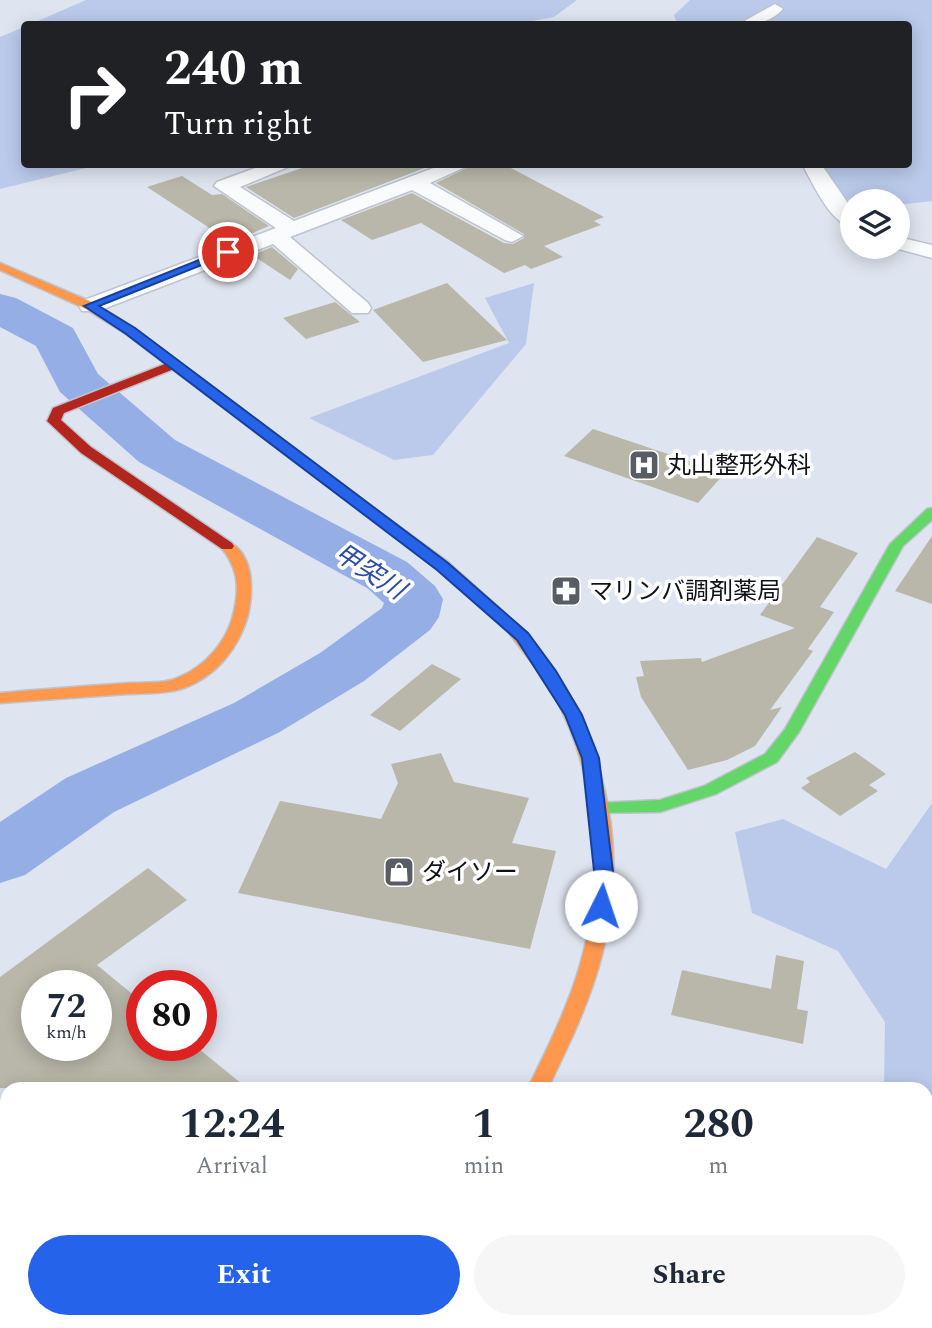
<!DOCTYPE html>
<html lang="en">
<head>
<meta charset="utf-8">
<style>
  :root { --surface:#fff; --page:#f6f6f7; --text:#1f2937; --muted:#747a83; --accent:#2563eb }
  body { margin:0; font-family:Spectral,"Noto Sans JP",serif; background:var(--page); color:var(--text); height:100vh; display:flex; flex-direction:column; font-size:26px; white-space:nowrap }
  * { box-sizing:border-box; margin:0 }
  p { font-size:23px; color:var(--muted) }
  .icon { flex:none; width:38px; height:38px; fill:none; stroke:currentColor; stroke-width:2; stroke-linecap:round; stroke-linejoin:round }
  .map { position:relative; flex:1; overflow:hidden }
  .drawer { position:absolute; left:0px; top:1082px; width:933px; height:247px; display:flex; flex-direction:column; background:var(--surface); border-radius:21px 21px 0 0; box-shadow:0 4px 18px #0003 }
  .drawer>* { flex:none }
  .top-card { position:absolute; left:21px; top:21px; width:891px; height:147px; border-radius:7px; box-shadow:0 4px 18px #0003; background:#202124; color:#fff; overflow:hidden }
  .fabs { position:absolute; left:840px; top:189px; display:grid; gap:14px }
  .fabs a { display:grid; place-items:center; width:70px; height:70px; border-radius:50%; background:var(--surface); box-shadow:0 4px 18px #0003; font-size:35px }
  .speed { position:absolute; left:21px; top:970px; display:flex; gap:14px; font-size:35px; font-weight:700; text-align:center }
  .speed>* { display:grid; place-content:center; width:91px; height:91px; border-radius:50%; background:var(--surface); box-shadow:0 4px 18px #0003; line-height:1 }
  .speed small { font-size:18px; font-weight:400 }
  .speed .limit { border:10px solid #d22; background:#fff; color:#111 }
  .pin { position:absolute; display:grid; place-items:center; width:60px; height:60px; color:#fff; margin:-30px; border:4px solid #fff; border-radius:50%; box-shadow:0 2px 7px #0007 }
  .me { position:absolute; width:77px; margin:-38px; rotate:4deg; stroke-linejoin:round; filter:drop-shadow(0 0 5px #0008) }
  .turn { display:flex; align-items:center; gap:24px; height:147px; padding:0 28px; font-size:32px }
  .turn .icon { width:91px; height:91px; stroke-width:2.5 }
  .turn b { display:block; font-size:49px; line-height:60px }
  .eta { display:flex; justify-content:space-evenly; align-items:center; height:119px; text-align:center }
  .eta b { font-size:42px; font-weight:700; line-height:49px }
  .cta { display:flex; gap:14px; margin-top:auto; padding:14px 28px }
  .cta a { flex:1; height:80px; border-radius:42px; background:var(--accent); color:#fff; font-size:28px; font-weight:700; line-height:80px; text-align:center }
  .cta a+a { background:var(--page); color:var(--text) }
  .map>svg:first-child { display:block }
  .green { fill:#bbcaeb }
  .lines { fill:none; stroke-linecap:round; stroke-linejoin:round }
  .river { fill:#95aee6; fill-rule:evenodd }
  .building { fill:#b8b7a9; fill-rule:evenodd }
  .street-casing { stroke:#bec3cc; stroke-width:3 }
  .fast-casing { stroke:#bec3cc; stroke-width:3 }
  .slow-casing { stroke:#bec3cc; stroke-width:3 }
  .jam-casing { stroke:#bec3cc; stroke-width:3 }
  .street { fill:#fafbfd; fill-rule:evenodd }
  .fast { fill:#63d668; fill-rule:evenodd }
  .slow { fill:#ff974d; fill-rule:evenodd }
  .jam { fill:#b3261e; fill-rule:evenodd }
  .route { fill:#2563eb; stroke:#184099; stroke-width:2 }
  .labels { text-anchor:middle; stroke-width:7; stroke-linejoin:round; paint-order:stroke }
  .poi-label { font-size:24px; fill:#0f1219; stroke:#fff; text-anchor:start }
  .water-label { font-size:26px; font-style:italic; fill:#2c4ca5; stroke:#fff }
</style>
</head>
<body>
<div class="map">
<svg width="932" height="1328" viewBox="0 0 932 1328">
  <rect width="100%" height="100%" fill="#dfe5f0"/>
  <path class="green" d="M86 0H577L554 17 516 24H31Z
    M690 0H932V201L898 205V201H853L826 194 816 165 908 164V24H677L674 15Z
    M24 27V164L98 165 0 189V37Z
    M534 283 526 344 433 455 394 460 309 418 509 343 485 298Z
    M932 803V1328H823L831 1321H926V1088H884L885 1022 838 951 752 913 735 832 783 819 886 869Z"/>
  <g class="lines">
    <path class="river" d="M0 294 16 298 73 328 98 374 175 440 407 562 435 586 443 599 439 617 430 630 364 681 278 733 114 812 25 875 0 883V822L66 778 234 703 320 653 382 608 384 603 367 588 139 462 60 392 36 346 0 327Z"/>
  </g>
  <path class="building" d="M314 164H435L294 218 246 187Z
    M475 164H503L604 217 594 221 601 225 544 246 563 257 531 269 525 265 504 273 421 223 372 240 341 220 412 193 504 243 513 244 524 238V234L436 183Z
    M182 176 212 195 222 194 269 226 231 242 147 187Z
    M272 247 298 269 290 280 252 255Z
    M447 283 507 340 423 362 373 310Z
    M335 302 360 322 306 339 283 318Z
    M593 429 725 473 698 503 564 456Z
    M932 536V604L895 591Z
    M817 537 858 553 820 607 834 612 808 649 813 651 770 710 782 707 755 746 727 760 688 770 641 697 636 677 644 676 640 661 701 658 702 662 795 628 760 615Z
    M432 664 461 679 400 731 370 715Z
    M855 752 886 774 869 785 878 791 840 816 801 788 810 782 806 778Z
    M441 753 454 782 529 798 512 843 556 851 530 949 238 893 280 801 381 819 398 783 391 764Z
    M148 868 187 900 97 965 142 1002V1045H194L247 1088H0V977ZM37 985H96V1045H37Z
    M776 955 804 961 797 1009 808 1011 803 1044 671 1015 682 970 771 989Z"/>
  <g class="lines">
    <g class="street-casing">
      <path id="street" d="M775 4 783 9C771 22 755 25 739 24Z
        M266 164H295L240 187 294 221 444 164H472L430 183 523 236 512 242 505 240 412 190 290 237 368 303 371 308 368 313H352L273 244 98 311H82L79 306 82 301 276 228 214 186 217 182Z
        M802 164H821L852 209V227C829 222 813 183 802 164Z
        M898 237 932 245V258L891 247H898Z"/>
    </g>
    <g class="fast-casing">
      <path id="fast" d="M300 455 448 562 520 627 523 630 520 633H510L438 568 295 462 293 459Z
        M932 508V520L903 546 799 732 777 762 716 794 660 812 592 813 589 809 592 805 598 803 660 800 704 786 765 754 785 729 890 544 927 509Z
        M400 1321H424L421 1328H398Z"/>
    </g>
    <g class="slow-casing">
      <path id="slow" d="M0 263 94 303 134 328 307 459 300 463 295 462 126 334 86 309 0 270Z
        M227 542C244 546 251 569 251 585 253 630 224 675 181 689 166 694 145 693 128 694 85 697 43 700 0 703V693C43 689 86 686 129 683 144 682 164 684 177 678 205 667 228 641 234 611 240 584 237 567 220 546Z
        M515 625 520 627C599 721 633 833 602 955 590 1002 569 1045 548 1088H528C546 1051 564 1015 577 975 606 884 600 780 554 695 541 671 522 652 507 630Z"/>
    </g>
    <g class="jam-casing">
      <path id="jam" d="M175 360 181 364 179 367 64 413 61 420 91 447 232 543 234 546 232 549H222L81 453 47 421 53 408Z"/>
    </g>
    <use href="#street" class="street"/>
    <use href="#fast" class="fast"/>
    <use href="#slow" class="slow"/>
    <use href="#jam" class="jam"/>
  </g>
  <path class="route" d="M224 250 234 252 99 306 135 328 448 563 528 633 556 671 582 715 599 758 614 880 608 911H595L592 906 595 880 582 758 565 715 517 640 437 570 126 334 84 306Z"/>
  <defs>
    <g id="hospital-square" transform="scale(1.575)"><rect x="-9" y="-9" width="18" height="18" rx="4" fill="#585c64" stroke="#fff"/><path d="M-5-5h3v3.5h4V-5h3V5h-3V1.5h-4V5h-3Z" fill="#fff"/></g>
    <g id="pharmacy-square" transform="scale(1.575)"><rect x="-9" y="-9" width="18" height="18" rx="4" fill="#585c64" stroke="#fff"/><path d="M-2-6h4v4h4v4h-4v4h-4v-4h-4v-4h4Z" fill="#fff"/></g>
    <g id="shop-square" transform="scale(1.575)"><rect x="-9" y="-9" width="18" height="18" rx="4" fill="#585c64" stroke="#fff"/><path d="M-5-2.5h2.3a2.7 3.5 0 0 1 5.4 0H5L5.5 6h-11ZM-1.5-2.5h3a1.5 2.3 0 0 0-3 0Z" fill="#fff"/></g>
  </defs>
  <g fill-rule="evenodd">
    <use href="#hospital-square" x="644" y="465"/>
    <use href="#pharmacy-square" x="566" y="591"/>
    <use href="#shop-square" x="399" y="872"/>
  </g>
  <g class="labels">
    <g class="poi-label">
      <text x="667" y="473">丸山整形外科</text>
      <text x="589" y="599">マリンバ調剤薬局</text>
      <text x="422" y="880">ダイソー</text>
    </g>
    <g class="water-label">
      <text transform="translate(370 571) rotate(33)" y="9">甲突川</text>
    </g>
  </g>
</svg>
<div class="fabs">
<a><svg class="icon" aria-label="layers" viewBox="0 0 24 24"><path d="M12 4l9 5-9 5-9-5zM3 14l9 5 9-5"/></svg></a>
</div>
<div class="speed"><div>72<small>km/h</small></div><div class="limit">80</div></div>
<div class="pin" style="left:228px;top:252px;background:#d93025"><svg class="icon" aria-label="arrive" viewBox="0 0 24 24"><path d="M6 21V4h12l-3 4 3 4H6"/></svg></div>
<svg class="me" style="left:601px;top:906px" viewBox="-20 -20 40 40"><circle r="19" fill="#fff"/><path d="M0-13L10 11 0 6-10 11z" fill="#2563eb"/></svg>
<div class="top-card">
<div class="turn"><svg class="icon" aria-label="right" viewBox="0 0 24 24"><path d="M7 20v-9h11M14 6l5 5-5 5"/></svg><div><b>240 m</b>Turn right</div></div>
</div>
<section class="drawer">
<div class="eta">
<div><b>12:24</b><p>Arrival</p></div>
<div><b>1</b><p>min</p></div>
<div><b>280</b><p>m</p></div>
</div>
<div class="cta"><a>Exit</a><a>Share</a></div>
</section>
</div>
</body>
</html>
